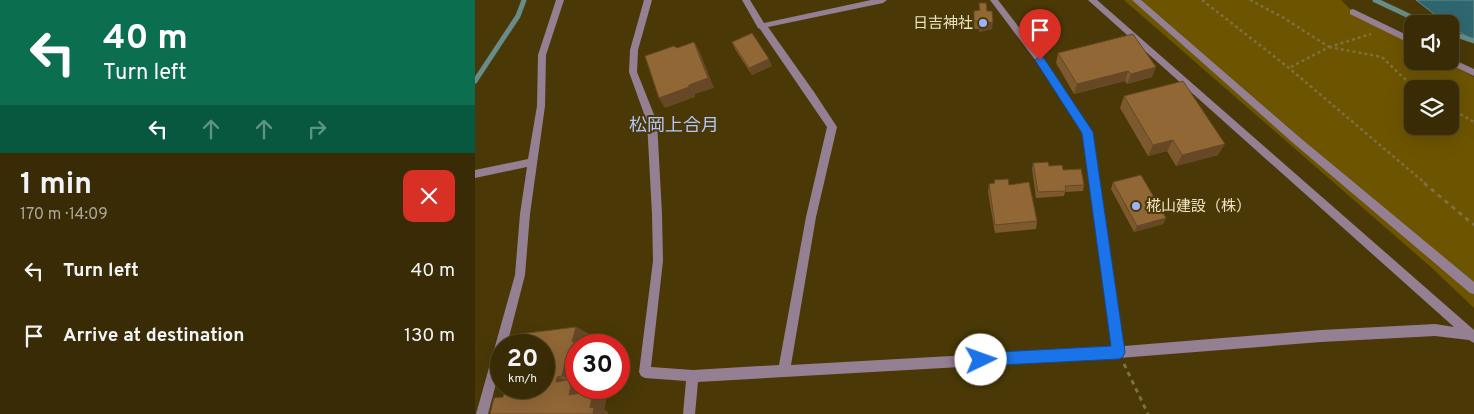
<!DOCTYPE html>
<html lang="en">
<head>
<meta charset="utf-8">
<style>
  :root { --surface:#382b05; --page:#3f330f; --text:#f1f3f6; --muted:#aba79a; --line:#524727 }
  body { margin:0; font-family:Overpass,"Noto Sans JP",sans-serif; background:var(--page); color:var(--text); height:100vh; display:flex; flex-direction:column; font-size:19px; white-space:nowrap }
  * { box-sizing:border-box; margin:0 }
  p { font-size:16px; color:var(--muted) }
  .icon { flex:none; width:28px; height:28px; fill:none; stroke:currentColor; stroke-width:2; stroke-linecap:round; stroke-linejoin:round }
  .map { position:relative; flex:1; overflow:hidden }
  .details { display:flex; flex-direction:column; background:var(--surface); width:475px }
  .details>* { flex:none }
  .guide { background:#0b6e4f; color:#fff; overflow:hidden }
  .buttons { position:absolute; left:929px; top:15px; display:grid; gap:10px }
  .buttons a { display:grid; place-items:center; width:55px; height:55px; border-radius:10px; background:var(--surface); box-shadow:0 5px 20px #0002,0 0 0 1px var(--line); font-size:25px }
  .speed { position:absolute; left:15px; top:334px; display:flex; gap:10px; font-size:25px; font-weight:700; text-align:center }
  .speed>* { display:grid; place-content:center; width:65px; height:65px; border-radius:50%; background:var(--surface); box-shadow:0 5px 20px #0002,0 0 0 1px var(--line); line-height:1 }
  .speed small { font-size:12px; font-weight:400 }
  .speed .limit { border:8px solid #d22; background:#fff; color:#111 }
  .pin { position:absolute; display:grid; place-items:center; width:42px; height:42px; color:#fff; margin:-51px -21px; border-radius:50% 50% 50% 0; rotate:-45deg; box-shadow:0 0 5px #0007 }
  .pin .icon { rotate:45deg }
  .me { position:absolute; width:55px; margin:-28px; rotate:87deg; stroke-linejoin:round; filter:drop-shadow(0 0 4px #0008) }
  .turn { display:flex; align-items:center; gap:18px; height:105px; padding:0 20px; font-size:22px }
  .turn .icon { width:65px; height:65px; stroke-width:2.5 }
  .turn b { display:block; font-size:35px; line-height:42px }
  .lanes { display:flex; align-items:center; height:48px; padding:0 20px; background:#0003; justify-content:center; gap:25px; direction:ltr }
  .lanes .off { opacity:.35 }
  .round { display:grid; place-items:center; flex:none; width:52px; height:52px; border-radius:10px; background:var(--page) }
  .summary { display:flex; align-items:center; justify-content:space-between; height:85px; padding:0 20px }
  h1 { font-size:30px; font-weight:700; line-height:38px }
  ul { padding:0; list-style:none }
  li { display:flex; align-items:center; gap:15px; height:65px; padding:0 20px }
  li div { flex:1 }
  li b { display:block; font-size:19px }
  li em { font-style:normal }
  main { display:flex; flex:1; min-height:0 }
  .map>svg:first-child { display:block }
  .green { fill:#6d5400; fill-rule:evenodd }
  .water { fill:#2f6770; stroke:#688c89 }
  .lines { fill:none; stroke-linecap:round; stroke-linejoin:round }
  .stream { stroke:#688c89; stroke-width:5 }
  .path-far1 { stroke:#7e6f43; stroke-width:2.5; stroke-dasharray:3 3; stroke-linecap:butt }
  .path { stroke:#7e6f43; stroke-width:3; stroke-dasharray:4.5 4.5; stroke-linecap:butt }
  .service { fill:#958093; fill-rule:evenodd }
  .minor { fill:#958093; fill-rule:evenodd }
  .wall { fill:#7d592e }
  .shaded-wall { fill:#664826 }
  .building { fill:#916736; stroke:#664826 }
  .route { fill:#1a73e8; stroke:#114b97 }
  .poi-dot { fill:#9bb4fd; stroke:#4a3907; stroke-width:2 }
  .labels { text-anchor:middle; stroke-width:4; stroke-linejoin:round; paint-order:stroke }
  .poi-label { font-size:15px; fill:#ede1c3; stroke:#4a3907; text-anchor:end }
  .quarter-label { font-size:18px; fill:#b2c6fc; stroke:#4a3907 }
</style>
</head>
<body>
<main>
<section class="details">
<div class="guide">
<div class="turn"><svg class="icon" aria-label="left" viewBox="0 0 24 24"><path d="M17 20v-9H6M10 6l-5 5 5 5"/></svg><div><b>40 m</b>Turn left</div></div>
<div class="lanes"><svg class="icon" aria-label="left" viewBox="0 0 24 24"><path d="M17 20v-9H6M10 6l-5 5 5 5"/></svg><svg class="icon off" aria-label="ahead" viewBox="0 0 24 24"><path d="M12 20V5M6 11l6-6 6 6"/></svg><svg class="icon off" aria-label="ahead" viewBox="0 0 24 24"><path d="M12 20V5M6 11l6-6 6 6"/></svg><svg class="icon off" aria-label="right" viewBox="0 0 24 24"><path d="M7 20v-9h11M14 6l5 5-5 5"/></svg></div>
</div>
<div class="summary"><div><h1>1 min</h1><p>170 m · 14:09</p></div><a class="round" style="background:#d93025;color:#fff"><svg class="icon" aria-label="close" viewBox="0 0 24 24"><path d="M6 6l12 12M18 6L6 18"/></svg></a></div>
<ul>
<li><svg class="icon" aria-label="left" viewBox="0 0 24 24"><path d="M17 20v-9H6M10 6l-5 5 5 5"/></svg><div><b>Turn left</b></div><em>40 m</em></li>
<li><svg class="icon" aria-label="arrive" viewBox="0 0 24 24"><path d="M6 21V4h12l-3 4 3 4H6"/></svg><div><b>Arrive at destination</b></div><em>130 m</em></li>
</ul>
</section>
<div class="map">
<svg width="999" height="414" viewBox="0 0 999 414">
  <rect width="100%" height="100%" fill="#4a3907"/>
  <path class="green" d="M649 0H866L878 12 937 44 938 61H970L999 77V308L957 268ZM938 89H975V126H938Z"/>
  <path class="water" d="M941 0H999V41L975 26V24H972Z"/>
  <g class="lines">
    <path class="stream" d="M900 0 951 24
      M975 33 999 41
      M0 81 43 16 49 0"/>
    <path class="path-far1" d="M727 0 814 68 951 184
      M775 0 809 18 854 47 814 68
      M854 47 907 57 940 89
      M854 47 896 34
      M975 108 999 122"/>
    <path class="path" d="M949 183 999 225
      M649 364 673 414"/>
    <path class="service" d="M657 0H666L823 136 999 282V294L995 293 817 142Z"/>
    <path class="minor" d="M81 0H89L71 55 70 106 55 214 50 275 32 345H26V365L13 414H1L40 275 45 214 52 167 0 178V170L53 159 62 106 63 55Z
      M169 0H177L163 50 162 72 182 122 187 214 188 261 176 367 218 370 304 365 331 217 352 127 285 29 283 28 267 0H275L289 23 396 0H412L408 3 293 27 339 92 362 127 341 217 316 365 637 347 607 133 573 77 515 0H523L579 73 617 132 649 346 846 330 960 324 979 327 613 0H622L999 330V343L994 340 960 336 846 342 644 358 223 382 220 414H208L211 381 170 378 166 376 164 372 178 261 177 214 172 122 154 72 155 50Z
      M878 9 938 38V45L875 14V10Z
      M975 58 999 69V76L972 63 971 61H975Z"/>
  </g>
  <path class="wall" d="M504 3 512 11 517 29 504 32V29H499V11L504 10Z
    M257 42 297 66 277 75 260 49Z
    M583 53 677 77 652 84 650 81 599 94 581 63Z
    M649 96 743 155 701 166 692 151 673 156 645 108Z
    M558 163 588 170 609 185 608 191 590 192 589 196 561 198 557 169Z
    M519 180 534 185 562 221 561 229 520 233 513 192 514 184 519 183Z
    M638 182 691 218 688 224 659 232 636 189Z
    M101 327 114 334 112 345H101V388H111L110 392 118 391 132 396 129 410 133 412 28 397Z"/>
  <path class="shaded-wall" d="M518 22 517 29 504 32V24Z
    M219 42 225 52 239 88 220 94V97L190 108 184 98 214 85Z
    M294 59 297 66 277 75 274 68Z
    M681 67 677 77 652 84 656 74Z
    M653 71 650 81 599 94 602 84Z
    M698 140 692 151 673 156 678 145Z
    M750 144 743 155 701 166 707 155Z
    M691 218 688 224 659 232 662 226Z
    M101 327 114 334 112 345H101V363L97 362V342Z
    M90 363 101 368V388H111L109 400 94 395 81 382 82 377 97 382V380L87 376Z
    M118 391 132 396 129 410 133 412V414H118L115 408Z"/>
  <path class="building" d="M504 3H511L512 11H517L518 22 504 24V21H499V11L505 10Z
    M277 33 294 59 274 68 257 42Z
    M658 34 681 67 656 74 653 71 602 84 583 53Z
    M219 42 233 78 214 85V87L184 98 170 56 199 46 202 48Z
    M708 81 750 144 707 155 698 140 678 145 649 96Z
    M573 162 574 166 587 165 588 170 606 169 609 185 590 186 591 191 563 192 558 163Z
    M666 175 691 218 662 226 638 182Z
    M533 179 534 185 554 182 562 221 520 225 514 184 520 183 519 180Z
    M101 327 97 342 101 341 97 362 90 363 87 376 82 377 81 382 97 379 94 395 118 391 115 408 119 407 118 414H15L19 398 28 397 31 388H69V345H42L45 334Z"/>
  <path class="route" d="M565 56 568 57 618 132 650 352 648 357 644 359 506 366 501 365 499 360 501 355 506 353 636 346 607 133 560 60Z"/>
  <g class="poi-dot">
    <circle cx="508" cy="23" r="5"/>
    <circle cx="661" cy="206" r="5"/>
  </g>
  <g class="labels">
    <g class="poi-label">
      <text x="498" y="28">日吉神社</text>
      <text x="671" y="211" text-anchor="start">椛山建設（株）</text>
    </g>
    <g class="quarter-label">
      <text x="199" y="131">松岡上合月</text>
    </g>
  </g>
</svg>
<div class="buttons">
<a><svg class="icon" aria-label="sound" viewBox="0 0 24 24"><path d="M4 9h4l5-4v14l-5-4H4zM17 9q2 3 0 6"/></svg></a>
<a><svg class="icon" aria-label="layers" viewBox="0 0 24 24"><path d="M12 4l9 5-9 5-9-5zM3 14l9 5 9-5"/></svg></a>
</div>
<div class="speed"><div>20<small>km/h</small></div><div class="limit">30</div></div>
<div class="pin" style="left:565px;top:60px;background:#d93025"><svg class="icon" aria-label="arrive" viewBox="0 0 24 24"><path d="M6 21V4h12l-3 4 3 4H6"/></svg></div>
<svg class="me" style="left:506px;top:360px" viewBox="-20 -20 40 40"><circle r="19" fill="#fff"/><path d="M0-13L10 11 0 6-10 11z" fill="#1a73e8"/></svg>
</div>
</main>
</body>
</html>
